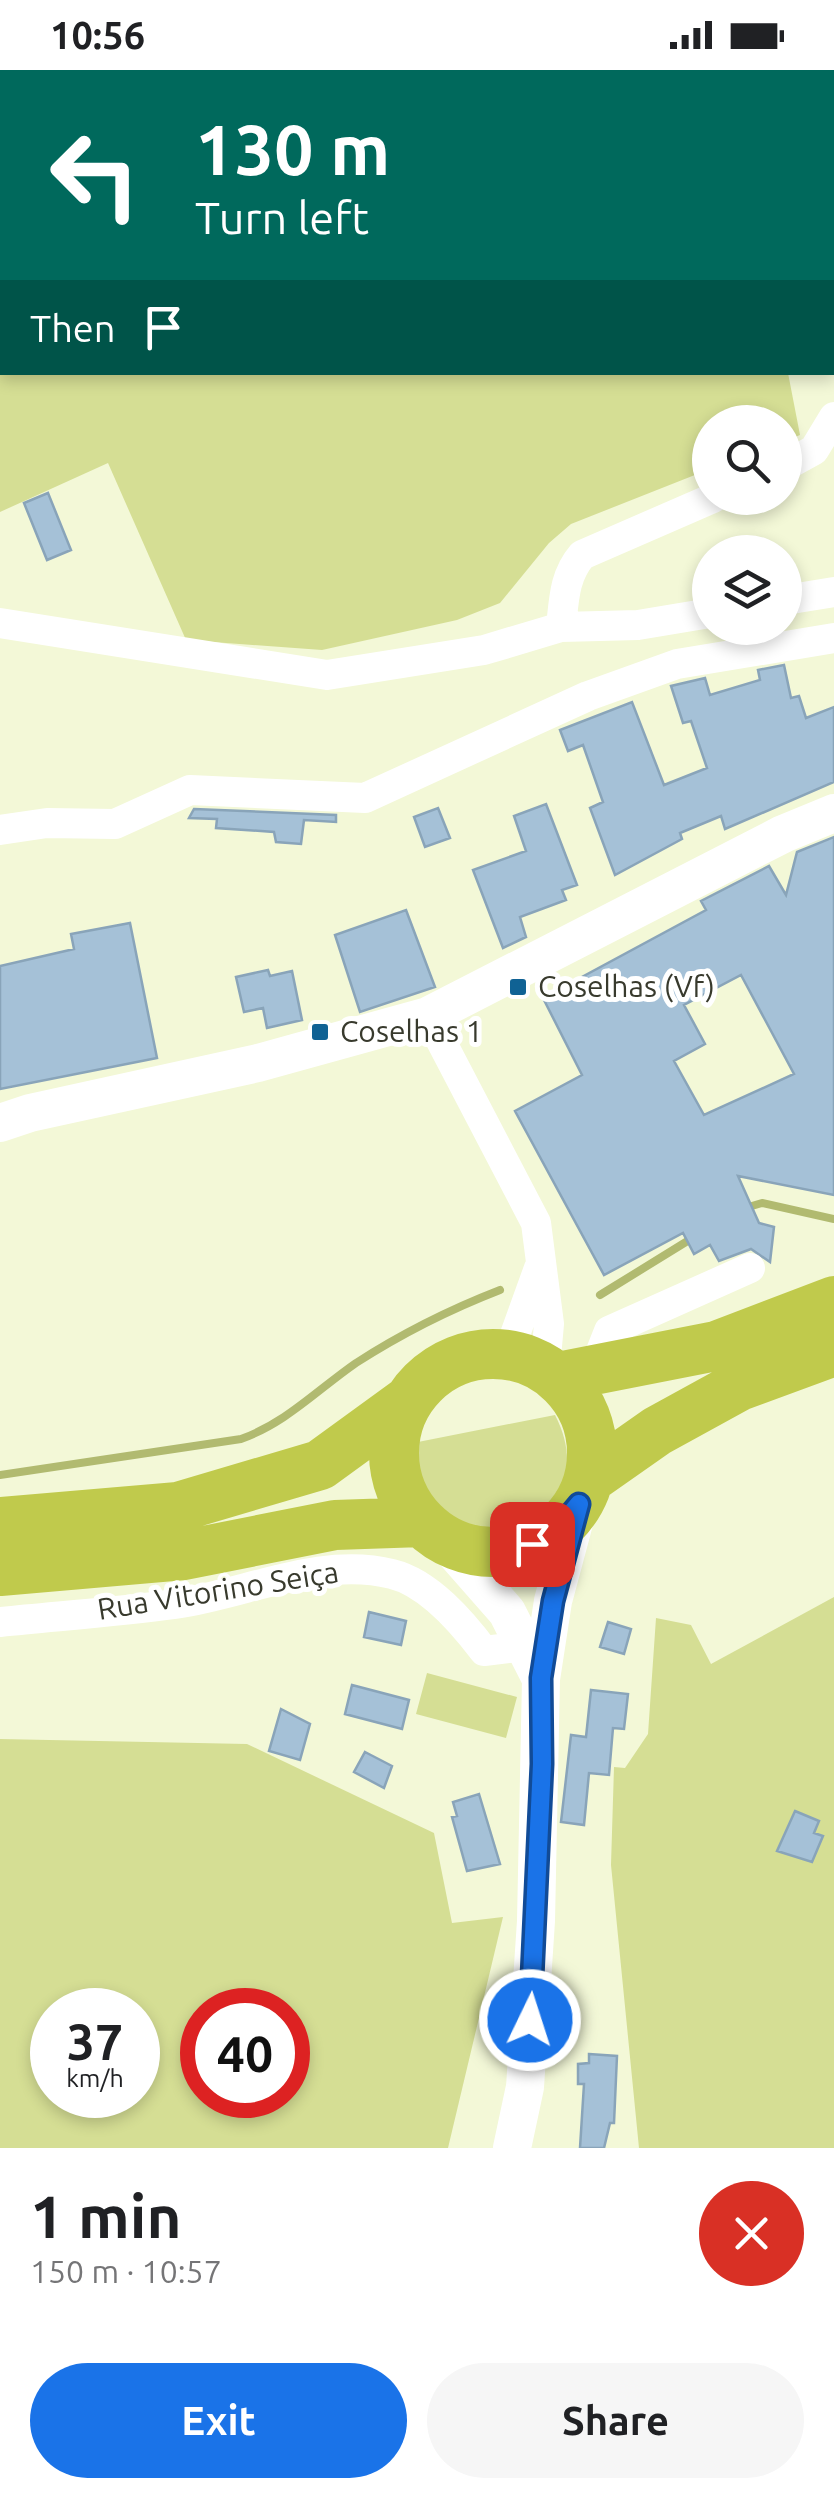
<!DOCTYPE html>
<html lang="en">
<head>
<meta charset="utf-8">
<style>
  :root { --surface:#fff; --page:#f6f6f6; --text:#202124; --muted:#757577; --accent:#1a73e8 }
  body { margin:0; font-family:Ubuntu,sans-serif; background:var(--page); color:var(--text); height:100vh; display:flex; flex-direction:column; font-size:38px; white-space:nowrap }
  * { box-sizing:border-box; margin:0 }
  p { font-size:32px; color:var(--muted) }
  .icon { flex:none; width:55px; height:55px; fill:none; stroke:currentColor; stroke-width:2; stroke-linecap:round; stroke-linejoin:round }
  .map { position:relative; height:2078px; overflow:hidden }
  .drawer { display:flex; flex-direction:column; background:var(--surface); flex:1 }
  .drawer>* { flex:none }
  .banner { position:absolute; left:0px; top:0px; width:835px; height:305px; box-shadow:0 5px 15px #0003; background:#00695c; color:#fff; overflow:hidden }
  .controls { position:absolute; left:692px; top:335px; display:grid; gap:20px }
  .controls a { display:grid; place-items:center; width:110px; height:110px; border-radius:50%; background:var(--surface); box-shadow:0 5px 15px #0003; font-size:50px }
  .speed { position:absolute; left:30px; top:1918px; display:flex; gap:20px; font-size:50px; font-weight:700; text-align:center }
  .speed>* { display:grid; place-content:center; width:130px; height:130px; border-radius:50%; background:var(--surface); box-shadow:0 5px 15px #0003; line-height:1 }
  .speed small { font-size:25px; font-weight:400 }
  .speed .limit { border:15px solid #d22; background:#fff; color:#111 }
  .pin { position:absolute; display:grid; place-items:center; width:85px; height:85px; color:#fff; margin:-42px; border-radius:20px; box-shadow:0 5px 15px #0006 }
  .me { position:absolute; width:110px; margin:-55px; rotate:4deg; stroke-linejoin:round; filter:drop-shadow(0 0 8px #0008) }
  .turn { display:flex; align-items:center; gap:35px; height:210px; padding:0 30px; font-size:45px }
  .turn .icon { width:130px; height:130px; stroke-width:2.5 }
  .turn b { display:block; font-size:70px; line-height:85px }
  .then { display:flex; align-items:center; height:95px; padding:0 30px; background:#0003; gap:20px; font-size:38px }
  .round { display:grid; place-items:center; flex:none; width:105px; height:105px; border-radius:52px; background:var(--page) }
  .overview { display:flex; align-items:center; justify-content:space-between; height:170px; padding:0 30px }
  h1 { font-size:60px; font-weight:600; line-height:75px }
  .cta { display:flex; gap:20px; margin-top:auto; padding:20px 30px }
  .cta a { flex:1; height:115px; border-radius:60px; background:var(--accent); color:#fff; font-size:40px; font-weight:600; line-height:115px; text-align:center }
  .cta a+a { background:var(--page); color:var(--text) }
  .status { display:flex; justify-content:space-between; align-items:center; height:70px; padding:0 50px; background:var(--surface); direction:ltr }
  .status svg { height:28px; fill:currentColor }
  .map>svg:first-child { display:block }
  .green { fill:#d5de94; fill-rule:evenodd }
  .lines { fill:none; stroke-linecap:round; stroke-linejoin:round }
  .stream { stroke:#b1ba70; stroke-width:8 }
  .building { fill:#a5c1d7; stroke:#89a4b9; stroke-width:2.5; fill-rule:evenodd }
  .minor { stroke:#fff; stroke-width:30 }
  .tertiary { stroke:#fff; stroke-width:38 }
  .trunk { stroke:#c0ca4c; stroke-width:50 }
  .route-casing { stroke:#114b97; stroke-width:25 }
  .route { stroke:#1a73e8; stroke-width:18 }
  .poi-dot { fill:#106294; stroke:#fff; stroke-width:4 }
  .labels { text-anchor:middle; stroke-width:10; stroke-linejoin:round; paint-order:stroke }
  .poi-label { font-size:30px; fill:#383a2d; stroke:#fff; text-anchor:start }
  .street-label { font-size:30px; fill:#383a2d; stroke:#fff }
</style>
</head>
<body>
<div class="status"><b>10:56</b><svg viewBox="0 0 49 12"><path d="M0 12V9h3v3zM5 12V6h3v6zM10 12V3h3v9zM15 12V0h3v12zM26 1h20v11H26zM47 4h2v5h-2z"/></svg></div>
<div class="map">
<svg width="834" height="2078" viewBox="0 0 834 2078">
  <rect width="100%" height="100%" fill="#f3f8d7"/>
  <path class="green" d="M0 0H729L2 2V302L788 303 800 365 785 371V352H710V399L571 454 549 473 500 533 457 550 322 580 186 570 108 393 0 442Z
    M555 1345C619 1469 408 1513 418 1372Z
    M834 1527V2078H639L611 1795 614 1697 625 1698 648 1664 656 1548 691 1555 711 1594Z
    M427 1603 517 1627 506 1668 416 1644Z
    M0 1669 247 1674 434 1763 452 1853 503 1847 448 2078H0ZM138 1940V2025H52V1940ZM288 1940V2025H202V1940Z"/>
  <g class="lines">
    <path class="stream" d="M745 1138 762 1133 834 1149
      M600 1225 694 1167
      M0 1405 241 1369C286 1353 317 1320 356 1293 401 1264 451 1239 500 1220"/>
  </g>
  <path class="building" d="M48 423 71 480 47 490 24 433Z
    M784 595 791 628 799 626 806 648 834 637V712L725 759 721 746 680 763 682 769 615 805 590 738 603 732 583 675 568 681 560 660 632 632 664 715 707 698 691 651 683 653 671 616 705 608 710 625 760 610 758 600Z
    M546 734 577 815 562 820 566 830 520 847 526 867 503 878 473 800 526 781 514 746Z
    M438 738 450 768 425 777 414 747Z
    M194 739 336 745V752L304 750 301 774 276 772 274 762 216 758 217 749 189 748Z
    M834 767V1125L738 1106 759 1153 774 1157 770 1192 751 1179 719 1191 710 1175 694 1184 683 1163 604 1205 515 1041 582 1005 543 928 706 840 701 831 769 796 786 825 797 782ZM741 905 794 1004 704 1045 674 991 705 974 684 935Z
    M406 840 435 917 360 942 335 865Z
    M130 853 157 988 0 1019V896L74 879 71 864Z
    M268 900 270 906 292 901 302 950 267 958 263 938 244 942 236 907Z
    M369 1542 406 1551 401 1575 364 1567Z
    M608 1552 631 1559 624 1584 600 1577Z
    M352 1615 409 1630 402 1659 345 1644Z
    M591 1620 628 1624 624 1659 613 1658 609 1705 589 1703 584 1755 561 1752 571 1665 586 1667Z
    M281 1639 310 1654 300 1690 269 1681Z
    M365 1682 392 1696 384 1718 354 1702Z
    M479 1724 500 1794 467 1801 452 1747 457 1746 453 1732Z
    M795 1741 819 1751 814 1763 823 1766 812 1792 777 1781Z
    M589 1984 617 1986 614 2053H610L604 2078H580L584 2014H578V1994L589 1993Z"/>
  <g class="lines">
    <path class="minor" d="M832 129 834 133
      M785 396 814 380 834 347
      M785 530 834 522
      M0 553 327 605 484 580 561 557 638 555 710 543
      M561 557C564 530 564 506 582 485L713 428
      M0 760 47 753 115 754 190 720 365 728 588 626 677 594 834 568
      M428 946 536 1153 549 1254 545 1298
      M508 1284 539 1198
      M594 1299 609 1261 750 1198
      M0 1552C58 1546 117 1542 175 1534 246 1524 320 1486 392 1504 429 1513 462 1552 484 1581L525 1576"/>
    <path class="tertiary" d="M0 1053 30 1043 258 993 428 946 783 764 834 743
      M442 1468 507 1542 541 1609
      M512 2078 525 2017 536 1851 541 1609 553 1531 579 1434"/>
    <path class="trunk" d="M394 1383a99 99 0 1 1 198 0a99 99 0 1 1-198 0Z
      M558 1307 716 1276 834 1231
      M590 1408 657 1361 739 1316 834 1281
      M0 1452 178 1437 320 1395 408 1331
      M0 1501 184 1485 335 1455 422 1452"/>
  </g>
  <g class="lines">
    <g class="route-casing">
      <path id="route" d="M530 1950 542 1694 541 1608 553 1531 579 1434 559 1458 532 1474"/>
    </g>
    <use href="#route" class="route"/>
  </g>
  <g class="poi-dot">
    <rect x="508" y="907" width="20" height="20" rx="5"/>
    <rect x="310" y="952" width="20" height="20" rx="5"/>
  </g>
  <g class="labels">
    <g class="poi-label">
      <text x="538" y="927">Coselhas (Vf)</text>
      <text x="340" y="972">Coselhas 1</text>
    </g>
    <g class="street-label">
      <text transform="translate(218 1521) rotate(-9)" y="10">Rua Vitorino Seiça</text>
    </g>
  </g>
</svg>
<div class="controls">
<a><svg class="icon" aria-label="search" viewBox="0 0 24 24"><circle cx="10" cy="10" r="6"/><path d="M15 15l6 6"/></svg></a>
<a><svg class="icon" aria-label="layers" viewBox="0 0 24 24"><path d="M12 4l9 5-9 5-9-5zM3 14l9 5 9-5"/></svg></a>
</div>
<div class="speed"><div>37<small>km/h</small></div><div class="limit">40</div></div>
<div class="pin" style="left:532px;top:1474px;background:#d93025"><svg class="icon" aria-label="arrive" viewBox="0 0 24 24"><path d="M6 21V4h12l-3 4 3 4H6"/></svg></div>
<svg class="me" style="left:530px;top:1950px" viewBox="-20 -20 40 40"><circle r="17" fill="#1a73e8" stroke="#fff" stroke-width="3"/><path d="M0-11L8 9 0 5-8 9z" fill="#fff"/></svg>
<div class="banner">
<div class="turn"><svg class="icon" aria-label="left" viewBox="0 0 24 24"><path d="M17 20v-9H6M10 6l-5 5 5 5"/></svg><div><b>130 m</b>Turn left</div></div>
<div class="then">Then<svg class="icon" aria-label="arrive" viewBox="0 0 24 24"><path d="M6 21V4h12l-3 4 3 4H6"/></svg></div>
</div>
</div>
<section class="drawer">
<div class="overview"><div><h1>1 min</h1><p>150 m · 10:57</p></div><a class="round" style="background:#d93025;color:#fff"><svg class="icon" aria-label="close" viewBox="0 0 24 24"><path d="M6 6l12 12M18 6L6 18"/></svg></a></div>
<div class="cta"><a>Exit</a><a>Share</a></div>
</section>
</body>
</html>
